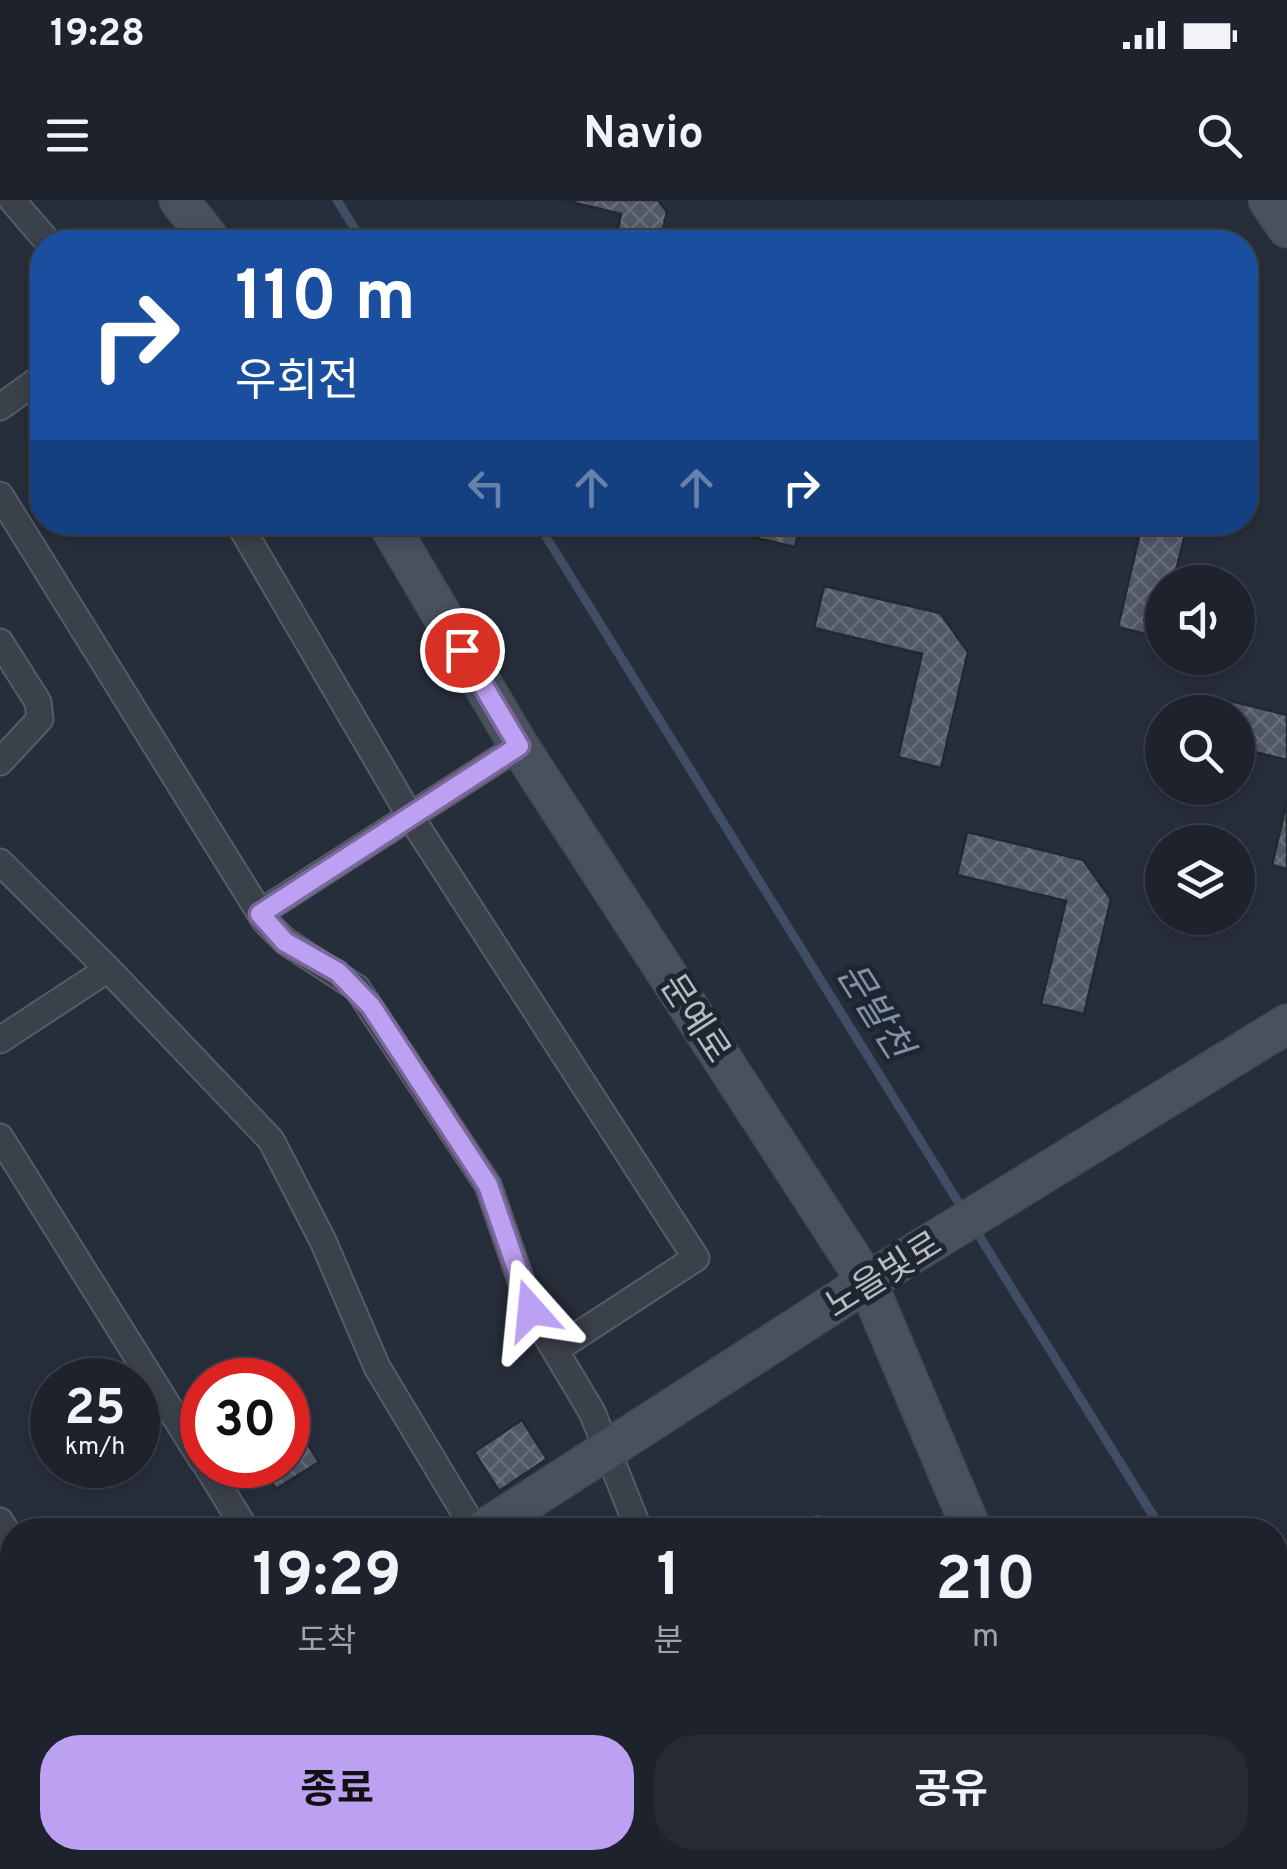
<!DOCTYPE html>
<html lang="ko">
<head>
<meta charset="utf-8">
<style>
  :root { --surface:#1d222c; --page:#252a34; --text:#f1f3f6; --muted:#a0a4a9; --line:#3b3f48; --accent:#bca0f2 }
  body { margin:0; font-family:Overpass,"Noto Sans KR",sans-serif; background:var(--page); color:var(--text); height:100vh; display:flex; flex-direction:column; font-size:38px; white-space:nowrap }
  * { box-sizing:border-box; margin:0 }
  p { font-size:32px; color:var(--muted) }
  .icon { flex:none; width:55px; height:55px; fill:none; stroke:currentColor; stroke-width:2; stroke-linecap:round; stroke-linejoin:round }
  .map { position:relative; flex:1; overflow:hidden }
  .side { position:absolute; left:0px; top:1318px; width:1288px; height:352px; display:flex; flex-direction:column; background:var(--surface); border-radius:40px 40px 0 0; box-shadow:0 5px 15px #0003,0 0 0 2px var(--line) }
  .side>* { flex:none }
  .top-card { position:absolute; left:30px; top:30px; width:1228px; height:305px; border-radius:40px; box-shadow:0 5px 15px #0003,0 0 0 2px var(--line); background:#1a4fa0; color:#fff; overflow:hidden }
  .fabs { position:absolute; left:1145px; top:365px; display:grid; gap:20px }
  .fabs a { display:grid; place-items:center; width:110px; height:110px; border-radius:50%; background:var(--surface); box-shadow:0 5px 15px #0003,0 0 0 2px var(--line); font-size:50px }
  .speed { position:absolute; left:30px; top:1158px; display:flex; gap:20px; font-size:50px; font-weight:700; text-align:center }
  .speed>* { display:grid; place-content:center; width:130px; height:130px; border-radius:50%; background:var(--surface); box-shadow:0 5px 15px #0003,0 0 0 2px var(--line); line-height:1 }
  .speed small { font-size:25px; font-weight:400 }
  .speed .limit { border:15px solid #d22; background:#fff; color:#111 }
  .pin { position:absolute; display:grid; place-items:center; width:85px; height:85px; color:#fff; margin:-42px; border:5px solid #fff; border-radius:50%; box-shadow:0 2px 10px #0007 }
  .me { position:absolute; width:110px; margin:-55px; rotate:342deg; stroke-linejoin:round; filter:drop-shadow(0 0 8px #0008) }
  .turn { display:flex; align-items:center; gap:35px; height:210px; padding:0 40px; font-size:45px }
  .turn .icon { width:130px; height:130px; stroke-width:2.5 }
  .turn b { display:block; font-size:70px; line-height:85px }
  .lanes { display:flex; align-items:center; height:95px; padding:0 40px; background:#0003; justify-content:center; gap:50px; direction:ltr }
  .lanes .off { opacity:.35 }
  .eta { display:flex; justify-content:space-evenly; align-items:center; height:170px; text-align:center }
  .eta b { font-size:60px; font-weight:700; line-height:70px }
  .action { display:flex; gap:20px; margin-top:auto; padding:20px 40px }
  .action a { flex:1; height:115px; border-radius:40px; background:var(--accent); color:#111; font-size:40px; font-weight:700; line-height:115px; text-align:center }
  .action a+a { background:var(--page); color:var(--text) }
  .status { display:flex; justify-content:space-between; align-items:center; height:70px; padding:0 50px; background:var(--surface); direction:ltr }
  .status svg { height:28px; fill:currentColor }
  header { display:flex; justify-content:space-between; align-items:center; height:130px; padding:0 40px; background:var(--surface); font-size:45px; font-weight:700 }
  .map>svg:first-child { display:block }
  .park { fill:url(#park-tufts) }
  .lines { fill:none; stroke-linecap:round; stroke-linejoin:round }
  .stream { stroke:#414d64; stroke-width:9 }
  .building { fill:url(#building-cross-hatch); stroke:#222832; stroke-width:2.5 }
  .street-casing { stroke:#565c66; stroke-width:29 }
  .secondary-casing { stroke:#444a54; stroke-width:41 }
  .path { stroke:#49575b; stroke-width:5; stroke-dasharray:8 8; stroke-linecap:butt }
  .street { stroke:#3b414b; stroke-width:25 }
  .secondary { stroke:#49505e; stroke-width:38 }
  .route-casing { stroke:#7a689d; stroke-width:25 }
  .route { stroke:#bca0f2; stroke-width:18 }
  .labels { text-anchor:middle; stroke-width:10; stroke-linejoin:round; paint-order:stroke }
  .street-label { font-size:35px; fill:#b7bcc6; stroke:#202630 }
  .water-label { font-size:38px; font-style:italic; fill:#8291aa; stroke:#202630 }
</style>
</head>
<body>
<div class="status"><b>19:28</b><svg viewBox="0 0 49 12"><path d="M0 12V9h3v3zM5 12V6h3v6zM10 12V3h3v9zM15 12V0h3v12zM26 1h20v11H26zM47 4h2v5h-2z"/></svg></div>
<header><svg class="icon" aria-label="menu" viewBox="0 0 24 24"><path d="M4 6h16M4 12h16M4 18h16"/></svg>Navio<svg class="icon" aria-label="search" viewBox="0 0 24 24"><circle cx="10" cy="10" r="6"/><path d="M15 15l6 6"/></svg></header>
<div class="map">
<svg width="1287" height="1669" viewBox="0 0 1287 1669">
  <defs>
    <pattern id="park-tufts" width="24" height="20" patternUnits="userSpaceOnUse" patternTransform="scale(2.5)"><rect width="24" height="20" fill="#2a3b3d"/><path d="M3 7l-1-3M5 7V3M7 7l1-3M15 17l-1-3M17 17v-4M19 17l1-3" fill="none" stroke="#475558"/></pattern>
    <pattern id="building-cross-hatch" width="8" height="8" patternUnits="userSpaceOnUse" patternTransform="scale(2.5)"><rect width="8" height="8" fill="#515765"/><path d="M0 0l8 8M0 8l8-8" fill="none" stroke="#686d7a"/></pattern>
  </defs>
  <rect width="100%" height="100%" fill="#272e3b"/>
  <path class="park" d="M0 1368 12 1388V1592L0 1600Z"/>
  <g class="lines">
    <path class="stream" d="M337 0 363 42
      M537 322 965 1013
      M973 1026 1162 1330
      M1275 1381 1287 1374
      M1263 1658 1266 1669"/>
  </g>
  <path class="building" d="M563 0H658L667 12 660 42H615L621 14Z
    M755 322H801L795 347 752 337Z
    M1134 322 1188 323 1173 382H1162L1160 438 1118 427 1142 324Z
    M824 386 940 413 968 452 941 568 898 557 922 454 814 428Z
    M1198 493 1287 515V560L1238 548V512H1194Z
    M1287 601V669L1272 665Z
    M967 632 1083 660 1111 699 1084 814 1041 804 1066 701 957 675Z
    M291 1218 319 1262 276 1289 261 1265H288V1221Z
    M522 1220 547 1259 499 1291 474 1252Z"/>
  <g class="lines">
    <g class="street-casing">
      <path id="street" d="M12 0 48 42
        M0 207 42 177
        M0 295 265 721 285 741 357 788 488 985 531 1110 592 1212 639 1330
        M238 322 410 616 696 1058 555 1150
        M0 442 38 502 40 519 0 562
        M0 662 108 769 0 840
        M260 713 519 546
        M108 769 271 940 323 1041 377 1167 475 1330
        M0 937 202 1260
        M206 1265 246 1330
        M0 1321 12 1340
        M816 1330H819
        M0 1638 12 1630
        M454 1658 461 1669
        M624 1658 629 1669
        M762 1658 766 1669
        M928 1658 930 1669
        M129 1669 148 1658
        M406 1669 424 1658"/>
    </g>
    <g class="secondary-casing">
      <path id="secondary" d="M179 0 212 42
        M1268 0 1287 28
        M387 322 519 546 867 1082 972 1330
        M483 1330 867 1082 1287 824
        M1069 1658 1071 1669"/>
    </g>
    <path class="path" d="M1214 1658 1216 1669"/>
    <use href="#street" class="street"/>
    <use href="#secondary" class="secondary"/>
  </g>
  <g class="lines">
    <g class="route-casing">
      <path id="route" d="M462 450 519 546 260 714 285 742 338 772 371 806 488 985 531 1110"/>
    </g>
    <use href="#route" class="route"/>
  </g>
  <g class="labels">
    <g class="street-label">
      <text transform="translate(696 818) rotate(57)" y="12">문예로</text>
      <text transform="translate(883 1074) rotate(-32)" y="12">노을빛로</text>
    </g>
    <g class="water-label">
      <text transform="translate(875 810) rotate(58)" y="13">문발천</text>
    </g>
  </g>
</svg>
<div class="fabs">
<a><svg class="icon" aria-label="sound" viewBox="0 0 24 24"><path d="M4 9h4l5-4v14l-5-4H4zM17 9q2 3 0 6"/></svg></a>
<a><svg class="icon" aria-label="search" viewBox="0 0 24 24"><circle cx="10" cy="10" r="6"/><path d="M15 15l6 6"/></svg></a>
<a><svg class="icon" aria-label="layers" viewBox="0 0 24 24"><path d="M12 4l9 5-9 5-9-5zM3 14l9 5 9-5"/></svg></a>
</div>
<div class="speed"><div>25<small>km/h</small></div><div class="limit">30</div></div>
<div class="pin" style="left:462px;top:450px;background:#d93025"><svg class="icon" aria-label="arrive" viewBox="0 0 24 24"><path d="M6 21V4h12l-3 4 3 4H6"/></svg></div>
<svg class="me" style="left:531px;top:1110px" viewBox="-20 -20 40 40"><path d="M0-17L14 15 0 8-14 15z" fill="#bca0f2" stroke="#fff" stroke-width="4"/></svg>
<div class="top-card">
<div class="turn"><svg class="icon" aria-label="right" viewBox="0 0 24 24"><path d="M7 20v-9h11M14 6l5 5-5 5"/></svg><div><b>110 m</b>우회전</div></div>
<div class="lanes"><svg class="icon off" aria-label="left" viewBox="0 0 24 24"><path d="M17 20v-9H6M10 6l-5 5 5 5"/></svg><svg class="icon off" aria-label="ahead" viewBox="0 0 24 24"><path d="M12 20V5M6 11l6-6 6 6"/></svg><svg class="icon off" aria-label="ahead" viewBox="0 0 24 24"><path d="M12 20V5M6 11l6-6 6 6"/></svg><svg class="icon" aria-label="right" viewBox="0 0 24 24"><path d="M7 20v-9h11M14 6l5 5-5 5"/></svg></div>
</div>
<section class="side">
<div class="eta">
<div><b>19:29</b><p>도착</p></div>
<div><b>1</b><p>분</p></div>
<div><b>210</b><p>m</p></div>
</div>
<div class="action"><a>종료</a><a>공유</a></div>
</section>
</div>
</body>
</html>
